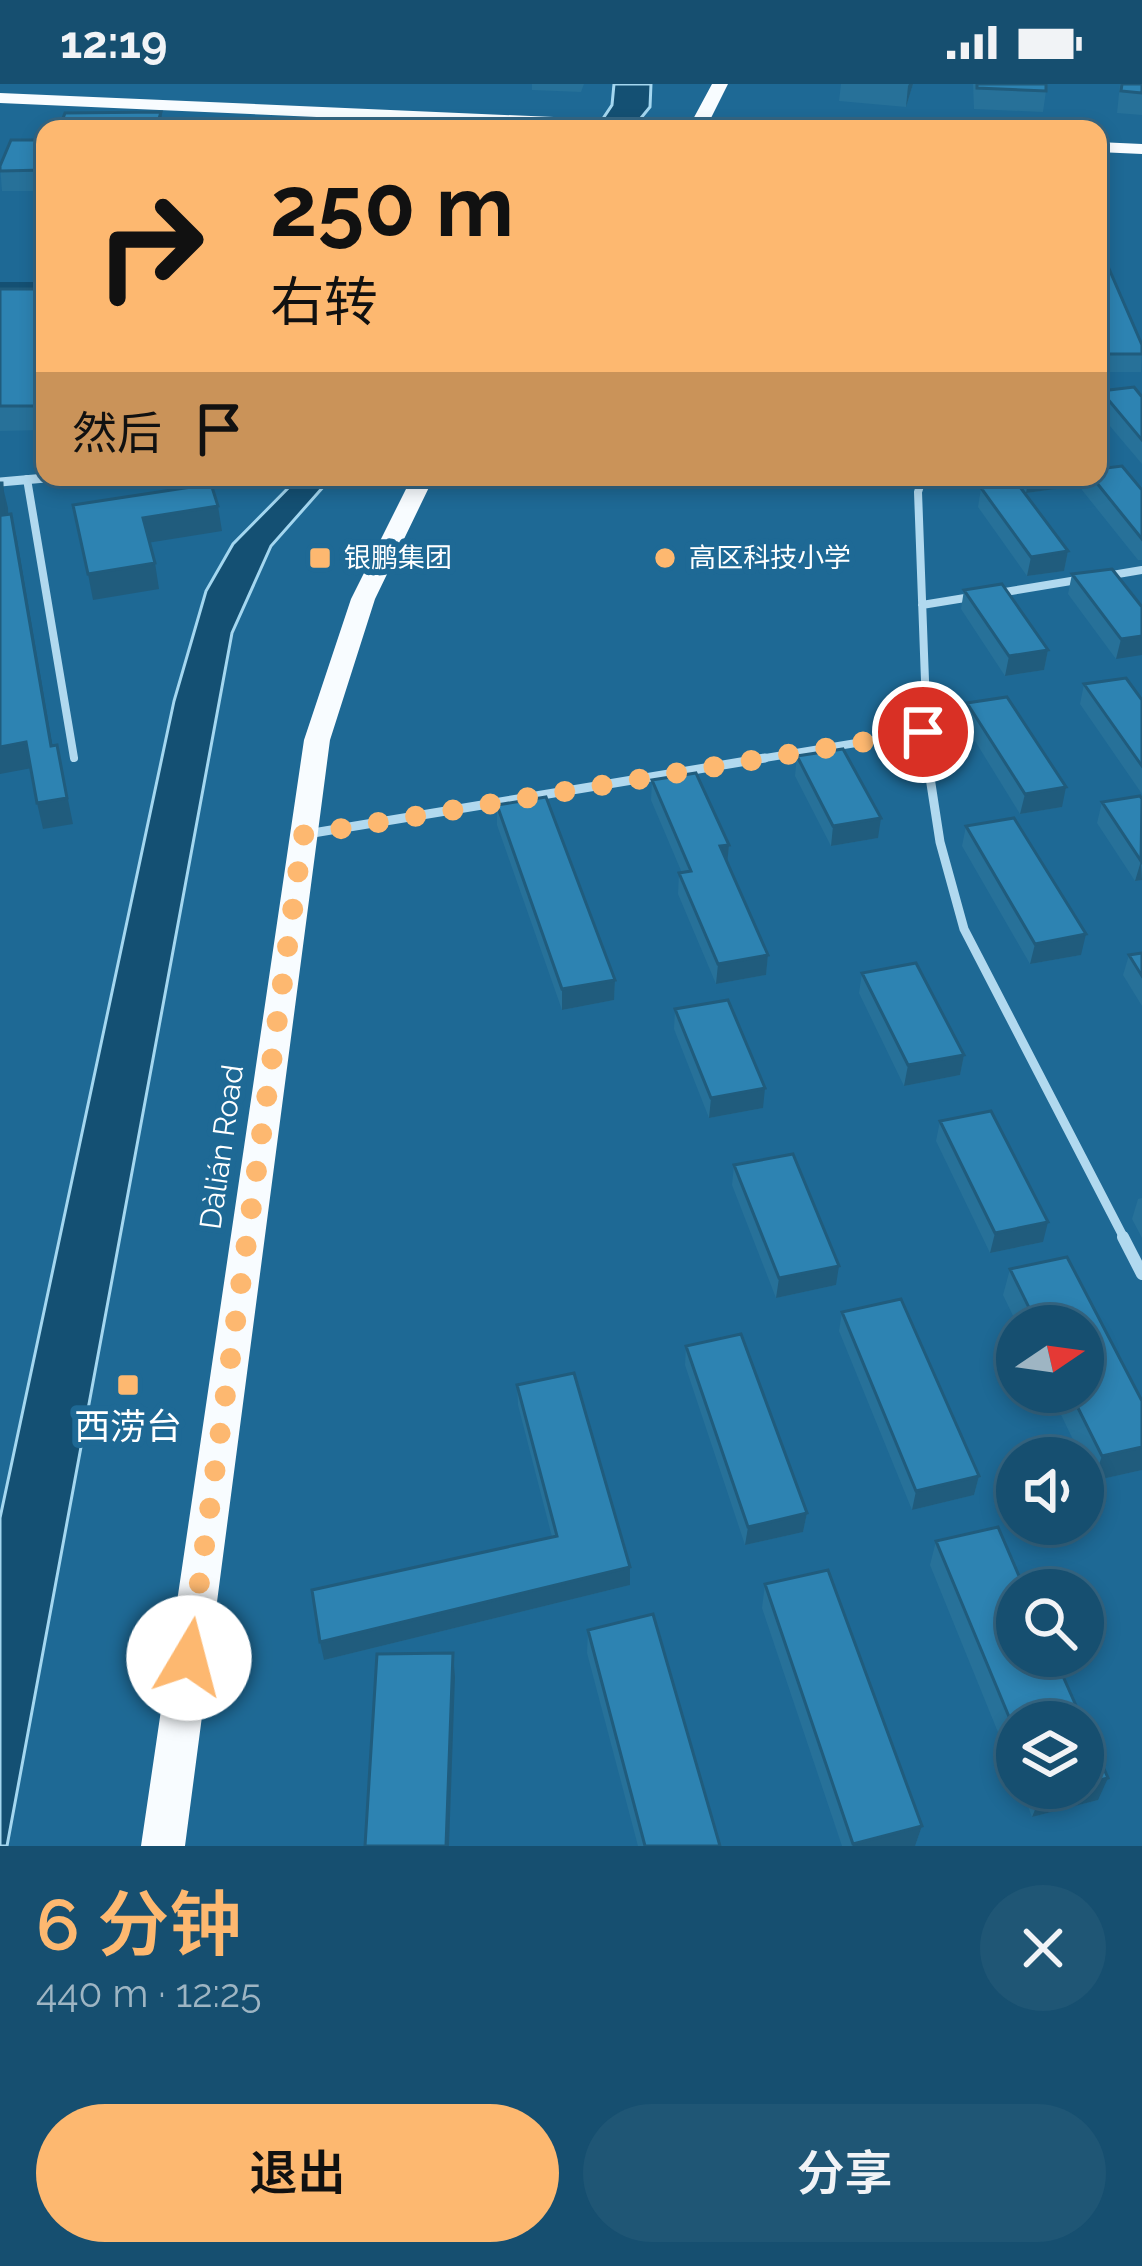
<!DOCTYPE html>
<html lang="zh">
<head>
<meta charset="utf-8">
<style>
  :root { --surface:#164f70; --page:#1f5675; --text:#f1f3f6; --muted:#9eb5c3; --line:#356683; --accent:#fdb870 }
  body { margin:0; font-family:Raleway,"Noto Sans SC",sans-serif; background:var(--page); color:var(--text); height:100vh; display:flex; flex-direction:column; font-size:45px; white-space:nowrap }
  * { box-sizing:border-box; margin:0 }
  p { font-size:39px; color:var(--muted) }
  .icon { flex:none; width:66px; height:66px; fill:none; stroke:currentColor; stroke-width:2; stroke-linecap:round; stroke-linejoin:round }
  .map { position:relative; height:1762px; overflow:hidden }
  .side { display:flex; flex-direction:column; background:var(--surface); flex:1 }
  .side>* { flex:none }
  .banner { position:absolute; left:36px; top:36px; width:1071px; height:366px; border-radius:24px; box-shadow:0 6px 18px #0003,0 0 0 3px var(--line); background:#fdb870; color:#111; overflow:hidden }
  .needle { width:78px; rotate:77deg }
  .tools { position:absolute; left:996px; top:1221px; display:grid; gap:24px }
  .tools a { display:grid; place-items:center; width:108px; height:108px; border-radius:50%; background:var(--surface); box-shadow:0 6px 18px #0003,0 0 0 3px var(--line); font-size:60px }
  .pin { position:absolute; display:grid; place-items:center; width:102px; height:102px; color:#fff; margin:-51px; border:6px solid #fff; border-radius:50%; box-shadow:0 3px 12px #0007 }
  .me { position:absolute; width:132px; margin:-66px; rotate:8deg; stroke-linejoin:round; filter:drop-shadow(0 0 9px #0008) }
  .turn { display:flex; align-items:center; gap:42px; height:252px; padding:0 36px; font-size:54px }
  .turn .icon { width:156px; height:156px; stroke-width:2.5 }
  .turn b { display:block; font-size:84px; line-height:102px }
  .then { display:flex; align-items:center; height:114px; padding:0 36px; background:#0003; gap:24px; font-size:45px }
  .round { display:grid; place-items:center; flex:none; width:126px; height:126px; border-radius:63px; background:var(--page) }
  .summary { display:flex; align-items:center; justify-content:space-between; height:204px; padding:0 36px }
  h1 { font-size:72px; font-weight:600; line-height:90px; color:var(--accent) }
  .button { display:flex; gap:24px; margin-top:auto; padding:24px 36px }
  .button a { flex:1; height:138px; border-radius:72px; background:var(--accent); color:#111; font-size:48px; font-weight:600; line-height:138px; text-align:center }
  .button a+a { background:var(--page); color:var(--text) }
  .status { display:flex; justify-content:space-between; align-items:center; height:84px; padding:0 60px; background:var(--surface); direction:ltr }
  .status svg { height:33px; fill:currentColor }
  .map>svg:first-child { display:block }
  .water { fill:#145073; stroke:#a4d7f0; stroke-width:3 }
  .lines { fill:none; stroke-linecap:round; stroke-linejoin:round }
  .canal { fill:#145073; fill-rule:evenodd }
  .lane-far2 { stroke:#b1d9ef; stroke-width:8 }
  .lane-far1 { stroke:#b1d9ef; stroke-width:9 }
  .lane { stroke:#b1d9ef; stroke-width:12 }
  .street { stroke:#b1d9ef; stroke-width:9 }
  .primary { fill:#f8fcff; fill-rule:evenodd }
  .wall { fill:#277199 }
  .shaded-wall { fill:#205c7d }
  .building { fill:#2d83b2; stroke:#205c7d; stroke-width:3 }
  .route { stroke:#fdb870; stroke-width:21; stroke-dasharray:0 37.8 }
  .poi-dot { fill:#fdb870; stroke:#1e6995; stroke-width:4.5 }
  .labels { text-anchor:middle; stroke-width:12; stroke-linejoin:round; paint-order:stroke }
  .far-poi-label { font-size:27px; fill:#fff; stroke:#1e6995; text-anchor:start }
  .street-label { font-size:30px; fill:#fff; stroke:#1e6995 }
  .near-poi-label { font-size:36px; fill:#fff; stroke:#1e6995 }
</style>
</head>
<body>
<div class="status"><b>12:19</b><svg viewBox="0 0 49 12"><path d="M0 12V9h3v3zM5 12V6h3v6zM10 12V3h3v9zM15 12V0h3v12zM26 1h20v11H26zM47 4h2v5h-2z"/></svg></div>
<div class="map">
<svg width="1142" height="1762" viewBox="0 0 1142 1762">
  <rect width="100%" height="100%" fill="#1e6995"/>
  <path class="water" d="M614 0H651L650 23 632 45H596L612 21Z
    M299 393H332L271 462 232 549 7 1762H0V1434L174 617 206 507 233 460Z"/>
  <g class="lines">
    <path class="canal" d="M0 198H45V208H0Z"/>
    <path class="lane-far2" d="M923 393 918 408 928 677
      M27 395 74 674
      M1106 492 1142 486
      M999 509 1083 495
      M922 521 971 513
      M747 677 923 648"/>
    <path class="lane-far1" d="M927 674 940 758 964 845 1125 1156
      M307 750 765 674"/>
    <path class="lane" d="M1123 1153 1142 1190"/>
    <path class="street" d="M0 398 57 393"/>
    <path class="primary" d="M712 0H728L708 40 717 45H589L0 19V9L691 39Z
      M1098 58 1142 60V70L1098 68Z
      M412 393H434L375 515 330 656 185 1762H141L304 656 351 515Z"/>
  </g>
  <path class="wall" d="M532 0H584L581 8 532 6Z
    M841 0H913L906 23 839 17Z
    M973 0H1046V7L1043 28 974 25Z
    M1120 0H1142V31L1117 29Z
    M45 56V107H2L0 82Z
    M1098 171 1142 261 1141 288H1098Z
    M0 205H45V346L0 347Z
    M1101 307 1142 313V380L1098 328Z
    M1014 393H1065L1063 404 1026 409Z
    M1085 393H1098L1142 406V476H1138L1082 406Z
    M981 404 1068 467 1064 487 1027 492 978 423Z
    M1072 490 1142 523 1116 575 1068 510Z
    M964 506 1048 566 1044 586 1005 592 961 525Z
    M1084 600 1142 616V710L1080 620Z
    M967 619 1062 723 1020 730 964 639Z
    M797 672 878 754 831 762 795 692Z
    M652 696 729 761 727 779 768 871 766 891 716 900 678 810 679 789H682L651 716Z
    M1142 715V796L1135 797 1097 739 1102 718Z
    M497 721 615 896 614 916 562 926 497 741Z
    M966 742 1081 871 1030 880 962 762Z
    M1142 869V922L1123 891 1129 871Z
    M862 889 964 971 960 991 904 1002 859 909Z
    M675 925 763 1024 709 1034 674 945Z
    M940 1037 1043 1158 990 1169 936 1057Z
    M734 1081 836 1201 776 1214 732 1101Z
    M1142 1114V1154L1132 1135 1138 1115Z
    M1067 1173 1142 1317V1386L1093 1397 1050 1308H1083V1242H1018L1003 1211 1010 1185Z
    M842 1228 979 1392 974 1411 912 1426 839 1247Z
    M686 1262 807 1429 803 1448 745 1461 685 1281Z
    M517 1301 630 1483V1501L324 1576 552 1453 518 1321Z
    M936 1457 1098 1716 1032 1733 1021 1704H1083L1017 1638V1695L930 1481Z
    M765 1500 922 1742 915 1762H842L762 1524Z
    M588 1546 720 1762H638L587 1569Z"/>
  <path class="shaded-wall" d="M909 0H913L906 23 908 2Z
    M161 28 163 45H156Z
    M1029 393H1065L1063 404 1026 409Z
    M2 399 8 424 9 456 3 431Z
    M218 422 222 447 147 459 143 434Z
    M11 430 17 455 57 688 51 662Z
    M1068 467 1064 487 1027 492 1031 473Z
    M155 479 159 505 93 516 88 490Z
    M1142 552V571L1116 575 1121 555Z
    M1048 566 1044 586 1005 592 1009 572Z
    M26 658 32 684 0 690V663Z
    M57 661 73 740 43 745 37 719Z
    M1066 703 1062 723 1020 730 1025 710Z
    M881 734 878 754 831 762 833 742Z
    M729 761 727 781 720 762Z
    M1141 777 1142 796 1135 797Z
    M1086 850 1081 871 1030 880 1035 860Z
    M768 871 766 891 716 900 718 880Z
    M615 896 614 916 562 926V905Z
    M964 971 960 991 904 1002 908 981Z
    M765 1004 763 1024 709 1034 711 1014Z
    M1048 1138 1043 1158 990 1169 995 1149Z
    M839 1182 836 1201 776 1214 779 1194Z
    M1142 1363V1386L1093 1397 1102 1372Z
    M979 1392 974 1411 912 1426 916 1407Z
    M807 1429 803 1448 745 1461 748 1443Z
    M630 1483V1501L324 1576 320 1558Z
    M453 1569 455 1593 449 1762H446Z
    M1108 1694 1098 1716 1032 1733 1041 1711 1068 1704H1083V1700Z
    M922 1742 915 1762H853V1760Z"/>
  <path class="building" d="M977 0H1046V7L977 4Z
    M1122 0H1142V9L1121 7Z
    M161 28 156 45H59L65 29Z
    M338 43V45H199V44Z
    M11 56H45V86L0 87V82Z
    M1098 171H1103L1142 261V270H1098Z
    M0 205H45V322H0Z
    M1134 303 1142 313V356L1101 307Z
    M1122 382 1142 406V455L1092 393H1098V385Z
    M0 399H2L3 431 11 430 51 662 57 661 67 714 37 719 26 658 0 663Z
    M1017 399 1068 467 1031 473 981 404Z
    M211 400 218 422 143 434 155 479 88 490 73 421Z
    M1112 485 1142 523V552L1121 555 1072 490Z
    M1002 500 1048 566 1009 572 964 506Z
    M1126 594 1142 616V682L1084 600Z
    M1007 613 1066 703 1025 710 967 619Z
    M843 665 881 734 833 742 797 672Z
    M696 689 729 761 720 762 768 871 718 880 679 789 691 787 652 696Z
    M1140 712 1142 715 1141 777 1102 718Z
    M546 713 615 896 562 905 497 721Z
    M1014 734 1086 850 1035 860 966 742Z
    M1142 869V892L1129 871Z
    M916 879 964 971 908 981 862 889Z
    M728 916 765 1004 711 1014 675 925Z
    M991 1027 1048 1138 995 1149 940 1037Z
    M793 1070 839 1182 779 1194 734 1081Z
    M1067 1173 1142 1317V1363L1102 1372 1070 1308H1083V1242H1038L1010 1185Z
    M901 1215 979 1392 916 1407 842 1228Z
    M741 1250 807 1429 748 1443 686 1262Z
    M574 1289 630 1483 320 1558 312 1506 557 1452 517 1301Z
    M998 1443 1025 1506H1017V1572H1054L1108 1694 1083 1700V1638H1017V1652L936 1457Z
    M828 1486 922 1742 853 1760 765 1500Z
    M653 1530 720 1762H645L588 1546Z
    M453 1569 446 1762H365L377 1570Z
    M1038 1704H1068L1041 1711Z"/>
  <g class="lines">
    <path class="route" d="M189 1574 303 751 923 648"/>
  </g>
  <g class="poi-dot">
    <rect x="308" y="462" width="24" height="24" rx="6"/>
    <circle cx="665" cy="474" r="12"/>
    <rect x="116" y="1289" width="24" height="24" rx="6"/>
  </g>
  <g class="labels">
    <g class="far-poi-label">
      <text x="344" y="483">银鹏集团</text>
      <text x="689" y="483">高区科技小学</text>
    </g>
    <g class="street-label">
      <text transform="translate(222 1063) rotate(-82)" y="10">Dàlián Road</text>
    </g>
    <g class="near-poi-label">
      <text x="128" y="1355">西涝台</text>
    </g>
  </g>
</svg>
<div class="tools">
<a><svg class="needle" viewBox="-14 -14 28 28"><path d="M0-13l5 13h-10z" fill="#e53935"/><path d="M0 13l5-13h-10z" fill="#9eb5c3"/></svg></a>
<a><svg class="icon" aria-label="sound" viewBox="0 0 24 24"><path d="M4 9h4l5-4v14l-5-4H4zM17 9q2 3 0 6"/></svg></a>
<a><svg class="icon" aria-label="search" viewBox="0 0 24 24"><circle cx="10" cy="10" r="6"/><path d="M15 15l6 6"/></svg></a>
<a><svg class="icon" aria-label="layers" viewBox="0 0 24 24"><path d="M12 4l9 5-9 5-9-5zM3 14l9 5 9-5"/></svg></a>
</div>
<div class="pin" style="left:923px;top:648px;background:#d93025"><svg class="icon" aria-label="arrive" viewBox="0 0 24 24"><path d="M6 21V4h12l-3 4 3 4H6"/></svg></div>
<svg class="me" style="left:189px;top:1574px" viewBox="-20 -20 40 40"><circle r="19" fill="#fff"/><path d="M0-13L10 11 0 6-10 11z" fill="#fdb870"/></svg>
<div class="banner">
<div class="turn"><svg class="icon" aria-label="right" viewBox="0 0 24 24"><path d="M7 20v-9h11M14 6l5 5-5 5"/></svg><div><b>250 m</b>右转</div></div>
<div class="then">然后<svg class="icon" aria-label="arrive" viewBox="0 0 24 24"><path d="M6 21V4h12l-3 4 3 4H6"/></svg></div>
</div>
</div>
<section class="side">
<div class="summary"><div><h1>6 分钟</h1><p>440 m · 12:25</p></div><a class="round"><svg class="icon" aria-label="close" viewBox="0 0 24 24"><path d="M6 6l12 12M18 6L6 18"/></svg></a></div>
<div class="button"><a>退出</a><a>分享</a></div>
</section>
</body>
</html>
